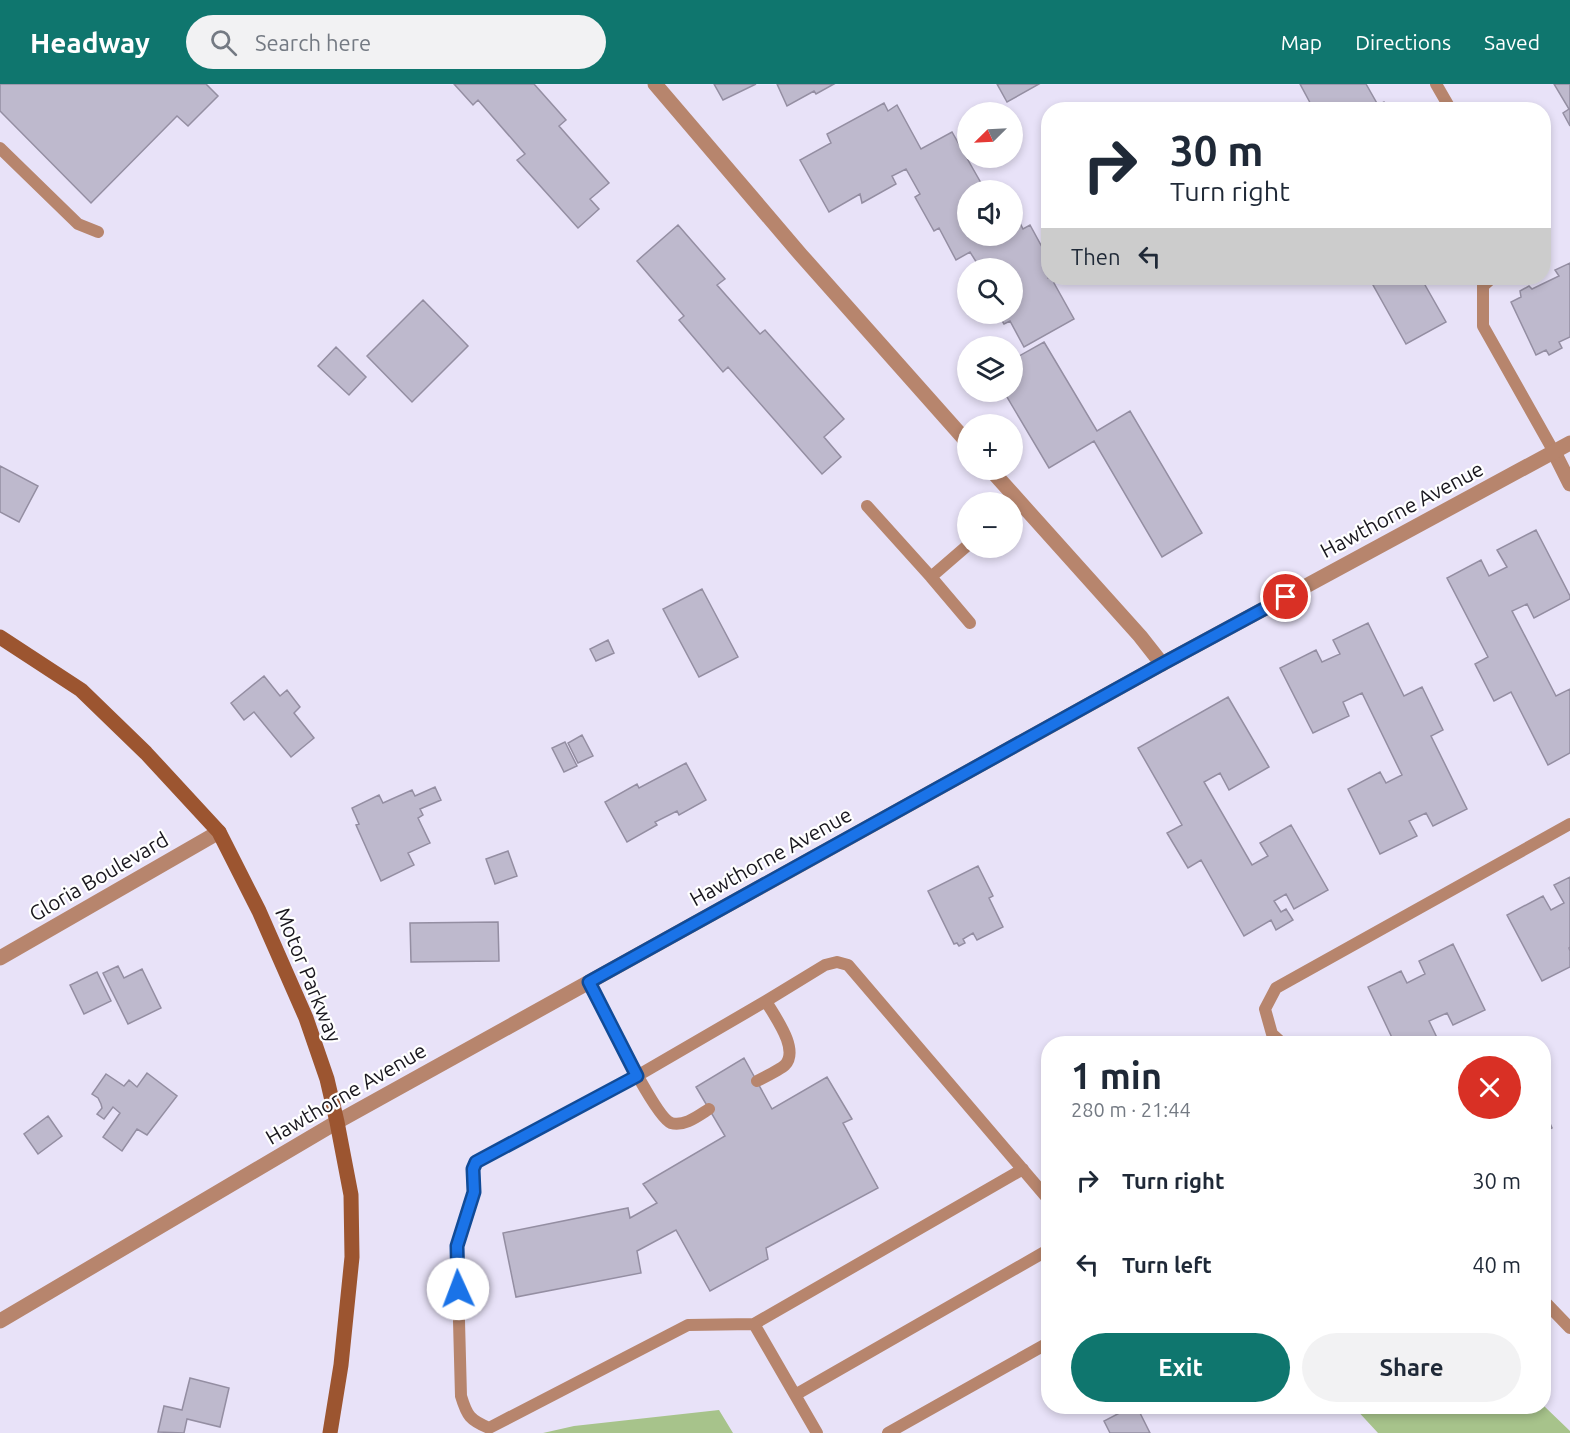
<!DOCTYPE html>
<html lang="en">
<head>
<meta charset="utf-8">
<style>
  :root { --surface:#fff; --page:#f2f2f3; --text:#1f2937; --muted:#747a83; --accent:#0f766e }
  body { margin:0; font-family:Ubuntu,sans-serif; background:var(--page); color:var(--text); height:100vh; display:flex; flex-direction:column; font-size:22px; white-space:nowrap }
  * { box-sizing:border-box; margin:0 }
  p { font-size:20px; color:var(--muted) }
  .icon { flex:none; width:33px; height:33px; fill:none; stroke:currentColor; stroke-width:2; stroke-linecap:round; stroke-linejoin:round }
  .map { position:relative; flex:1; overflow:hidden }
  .side { position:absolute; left:1041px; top:952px; width:510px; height:378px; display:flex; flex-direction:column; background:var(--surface); border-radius:24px; box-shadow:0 3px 9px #0003 }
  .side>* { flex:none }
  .hud { position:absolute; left:1041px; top:18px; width:510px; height:183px; border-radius:24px; box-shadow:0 3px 9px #0003; background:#fff; color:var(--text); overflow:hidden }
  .needle { width:39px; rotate:246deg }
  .tools { position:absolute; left:957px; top:18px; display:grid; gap:12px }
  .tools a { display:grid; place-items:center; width:66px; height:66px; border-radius:50%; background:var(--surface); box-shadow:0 3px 9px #0003; font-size:30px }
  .pin { position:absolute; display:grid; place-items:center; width:51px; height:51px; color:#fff; margin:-26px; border:3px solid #fff; border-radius:50%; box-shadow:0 2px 6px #0007 }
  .me { position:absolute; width:66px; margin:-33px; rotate:358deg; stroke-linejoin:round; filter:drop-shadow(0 0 4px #0008) }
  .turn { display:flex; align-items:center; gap:21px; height:126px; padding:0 30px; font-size:27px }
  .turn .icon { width:78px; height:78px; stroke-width:2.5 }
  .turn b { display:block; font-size:42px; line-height:51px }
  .then { display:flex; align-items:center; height:57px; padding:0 30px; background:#0003; gap:12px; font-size:22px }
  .round { display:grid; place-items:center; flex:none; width:63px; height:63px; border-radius:32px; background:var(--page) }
  .headline { display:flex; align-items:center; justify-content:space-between; height:102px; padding:0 30px }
  h1 { font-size:36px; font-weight:700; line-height:45px }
  .primary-button { display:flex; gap:12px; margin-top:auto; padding:12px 30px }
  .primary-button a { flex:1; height:69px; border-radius:36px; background:var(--accent); color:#fff; font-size:24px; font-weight:700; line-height:69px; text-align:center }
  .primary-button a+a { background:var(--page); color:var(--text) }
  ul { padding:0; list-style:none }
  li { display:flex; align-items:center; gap:18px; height:84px; padding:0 30px }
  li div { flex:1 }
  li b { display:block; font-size:22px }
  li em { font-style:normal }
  header { display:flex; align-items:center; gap:36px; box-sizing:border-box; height:84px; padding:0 30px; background:var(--accent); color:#fff }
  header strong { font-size:28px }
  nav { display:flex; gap:33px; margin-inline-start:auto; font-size:21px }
  .search { width:420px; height:54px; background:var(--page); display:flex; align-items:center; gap:15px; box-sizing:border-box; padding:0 21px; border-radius:33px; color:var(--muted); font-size:22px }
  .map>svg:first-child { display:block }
  .green { fill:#a7c38b }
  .building { fill:#beb9cd; stroke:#948ea2; stroke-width:1.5 }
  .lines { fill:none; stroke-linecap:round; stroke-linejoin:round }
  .service { stroke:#b7856d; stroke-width:12 }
  .minor { stroke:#b7856d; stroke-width:15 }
  .tertiary { stroke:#b7856d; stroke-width:15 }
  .secondary { stroke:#9c5530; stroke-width:15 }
  .route-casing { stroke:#114b97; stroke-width:15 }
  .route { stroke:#1a73e8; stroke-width:10 }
  .labels { text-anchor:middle; stroke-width:4.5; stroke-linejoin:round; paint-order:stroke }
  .street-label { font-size:21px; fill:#19171e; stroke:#fff }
</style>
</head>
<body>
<header>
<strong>Headway</strong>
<div class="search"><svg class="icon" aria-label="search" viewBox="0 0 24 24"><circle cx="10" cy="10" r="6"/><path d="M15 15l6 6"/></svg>Search here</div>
<nav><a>Map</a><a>Directions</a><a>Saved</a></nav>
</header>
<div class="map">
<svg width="1570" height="1349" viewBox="0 0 1570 1349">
  <rect width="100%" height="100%" fill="#e8e2f8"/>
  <path class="green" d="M1544 1322 1570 1347V1349H1378L1354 1323H1544Z
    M719 1326 733 1349H543L574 1342Z"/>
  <path class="building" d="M0 0H206L218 12 188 42 177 32 91 119 0 27Z
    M454 0H534L566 36 559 42 609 99 590 115 599 125 578 144 517 76 525 70 478 16 473 21Z
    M714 0H756L723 16Z
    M777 0H834L816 10 814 7 787 22Z
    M997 0H1039L1007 18Z
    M1300 0H1366L1378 21 1384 18 1388 26H1314Z
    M1554 0H1570V42L1563 29 1569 25Z
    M884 19 888 27 897 21 921 65 952 48 985 106H968V152H1012V135L1017 133 1023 145 1030 141 1048 174V194H1059L1060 195 1054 199 1074 235 1024 263 1010 237 1004 240 998 230H1012V184H980L970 168 956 176 939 144 934 147 915 113 920 110 906 85 892 92 896 100 862 119 860 110 829 128 800 76 831 59 827 50Z
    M678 141 725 195 717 201 760 250 765 246 844 335 824 353 841 373 822 390 728 283 723 288 679 236 684 232 637 177Z
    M1570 179V253L1559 258 1562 264 1549 271 1546 266 1536 271 1511 218 1521 213 1520 207 1529 202 1532 205 1559 192 1555 186Z
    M1385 194H1421L1446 238 1406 260 1373 201Z
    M423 216 468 262 412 318 367 272Z
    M1044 258 1097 347 1130 327 1202 449 1162 473 1094 357 1049 384 1004 308H1012V276Z
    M336 263 366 293 349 311 318 282Z
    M0 382 38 402 19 438 0 428Z
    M1536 446 1570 512V515L1534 534 1527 520 1512 527 1556 612 1570 605V669L1548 681 1511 608 1494 617 1475 580 1488 573 1447 494 1481 476 1489 492 1507 483 1497 466Z
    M702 505 738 573 699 593 663 525Z
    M1368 539 1404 612 1422 603 1443 646 1431 652 1467 725 1433 742 1426 729 1409 737 1417 752 1380 770 1348 705 1380 688 1386 699 1402 691 1362 609 1343 618 1349 632 1313 649 1280 584 1316 566 1322 578 1340 570 1333 556Z
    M608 556 614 569 596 577 590 565Z
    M264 592 280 612 287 606 300 623 294 629 314 654 291 673 254 628 244 636 231 619Z
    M1228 613 1269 683 1229 706 1220 689 1204 698 1252 781 1268 772 1260 759 1291 741 1328 806 1294 825 1286 810 1274 817 1281 828 1286 825 1293 836 1276 846 1271 836 1244 852 1201 776 1188 784 1167 749 1182 741 1138 664Z
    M582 651 593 672 578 679 568 659Z
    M565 658 577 682 564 688 552 664Z
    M686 679 706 716 679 731 677 727 655 738 657 741 627 758 605 718 637 700 639 704Z
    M435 703 441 716 420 725 423 731 418 734 430 759 408 769 414 781 381 797 356 741 359 740 352 724 379 711 383 719 412 706 415 712Z
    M508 767 517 792 495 800 486 775Z
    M978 782 993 812 989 814 1003 843 977 856 973 849 963 855 965 859 959 862 957 859 954 860 928 807Z
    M1570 793V863L1569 864 1570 867V883L1542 897 1507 831 1543 812 1551 826 1564 819 1554 801Z
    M498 838 499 877 411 878 410 839Z
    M1453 860 1485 926 1453 941 1447 929 1429 937 1440 960H1395L1368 903 1401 887 1407 899 1425 890 1419 877Z
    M118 882 124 894 142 885 161 924 128 940 103 889Z
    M97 888 111 917 84 930 70 901Z
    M744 974 772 1025 827 993 852 1035 843 1039 878 1104 766 1164 768 1175 710 1207 676 1146 637 1167 641 1189 516 1213 503 1149 628 1124 630 1134 657 1119 643 1100 725 1052 696 1003Z
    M147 989 177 1012 147 1051 137 1045 122 1067 103 1053 120 1029 113 1023 104 1035 97 1030 102 1024 101 1020 98 1014 92 1010 106 990 124 1002 129 996 137 1003Z
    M1544 1026 1552 1044 1544 1048Z
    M48 1032 62 1052 38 1070 24 1050Z
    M190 1294 229 1304 220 1343 187 1335 184 1349 158 1348 164 1322 182 1326Z
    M1131 1323H1137L1150 1349H1110L1104 1337Z"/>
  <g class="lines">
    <path class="service" d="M1436 0 1451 26
      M0 64 78 140 98 148
      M1492 194 1483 202V242L1554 368
      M867 422 931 493 968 461
      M931 493 970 539
      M589 898C601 920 654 1033 671 1039 684 1043 698 1032 709 1025
      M1283 960 1272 950 1265 925 1276 904 1570 740
      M757 997C763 994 781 985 785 981 800 965 774 932 766 917
      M1544 1217 1570 1244
      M754 1240 1023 1085
      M795 1311 1048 1166
      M817 1349 754 1240 688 1241 489 1344C470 1336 467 1332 461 1312L457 1162 474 1108 473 1085 476 1078 637 992 766 917 825 881 837 878 848 881 1048 1115
      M888 1349 1048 1259"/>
    <path class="minor" d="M655 0 801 171 968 359
      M1554 368 1570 400
      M991 386 1140 552 1162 580
      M0 874 219 748
      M0 1237 337 1038"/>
    <path class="tertiary" d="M337 1038 1162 580 1570 359"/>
    <path class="secondary" d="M0 553 81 606 146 669 219 748 259 827 306 934 327 995 337 1038 351 1111 352 1173 341 1281 330 1349"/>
  </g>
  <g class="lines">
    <g class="route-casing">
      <path id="route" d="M458 1205 457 1162 474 1108 473 1085 476 1078 637 992 589 898 1162 580 1286 513"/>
    </g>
    <use href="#route" class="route"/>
  </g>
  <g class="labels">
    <g class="street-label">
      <text transform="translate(1402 426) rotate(-28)" y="7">Hawthorne Avenue</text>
      <text transform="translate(771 773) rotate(-29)" y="7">Hawthorne Avenue</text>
      <text transform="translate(99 793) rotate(-30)" y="7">Gloria Boulevard</text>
      <text transform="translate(308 891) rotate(68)" y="7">Motor Parkway</text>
      <text transform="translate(346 1010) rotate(-30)" y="7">Hawthorne Avenue</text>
    </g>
  </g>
</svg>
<div class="tools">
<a><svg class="needle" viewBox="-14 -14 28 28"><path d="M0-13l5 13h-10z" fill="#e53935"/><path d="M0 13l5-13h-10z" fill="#747a83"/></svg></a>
<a><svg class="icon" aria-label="sound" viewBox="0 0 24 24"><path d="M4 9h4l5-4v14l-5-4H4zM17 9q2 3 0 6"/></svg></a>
<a><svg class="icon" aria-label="search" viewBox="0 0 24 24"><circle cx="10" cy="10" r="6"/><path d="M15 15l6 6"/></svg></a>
<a><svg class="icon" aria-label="layers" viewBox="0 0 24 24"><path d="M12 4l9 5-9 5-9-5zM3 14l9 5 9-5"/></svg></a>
<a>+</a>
<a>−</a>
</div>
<div class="pin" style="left:1286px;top:513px;background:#d93025"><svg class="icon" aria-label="arrive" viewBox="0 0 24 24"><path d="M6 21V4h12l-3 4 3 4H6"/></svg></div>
<svg class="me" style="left:458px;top:1205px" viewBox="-20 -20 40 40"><circle r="19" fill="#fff"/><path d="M0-13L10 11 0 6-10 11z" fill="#1a73e8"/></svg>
<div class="hud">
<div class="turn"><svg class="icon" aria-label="right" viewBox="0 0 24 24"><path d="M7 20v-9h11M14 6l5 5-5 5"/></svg><div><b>30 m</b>Turn right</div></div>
<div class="then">Then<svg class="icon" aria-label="left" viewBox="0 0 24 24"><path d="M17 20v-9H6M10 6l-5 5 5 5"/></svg></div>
</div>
<section class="side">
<div class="headline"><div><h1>1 min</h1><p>280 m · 21:44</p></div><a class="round" style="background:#d93025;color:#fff"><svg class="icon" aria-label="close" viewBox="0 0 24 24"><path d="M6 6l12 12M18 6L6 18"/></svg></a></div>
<ul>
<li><svg class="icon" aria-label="right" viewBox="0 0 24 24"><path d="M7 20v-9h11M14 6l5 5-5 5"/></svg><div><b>Turn right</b></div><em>30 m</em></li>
<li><svg class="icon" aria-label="left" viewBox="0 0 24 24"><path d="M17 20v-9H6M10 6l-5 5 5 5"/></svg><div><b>Turn left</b></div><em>40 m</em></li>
</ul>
<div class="primary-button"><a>Exit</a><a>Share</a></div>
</section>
</div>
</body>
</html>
